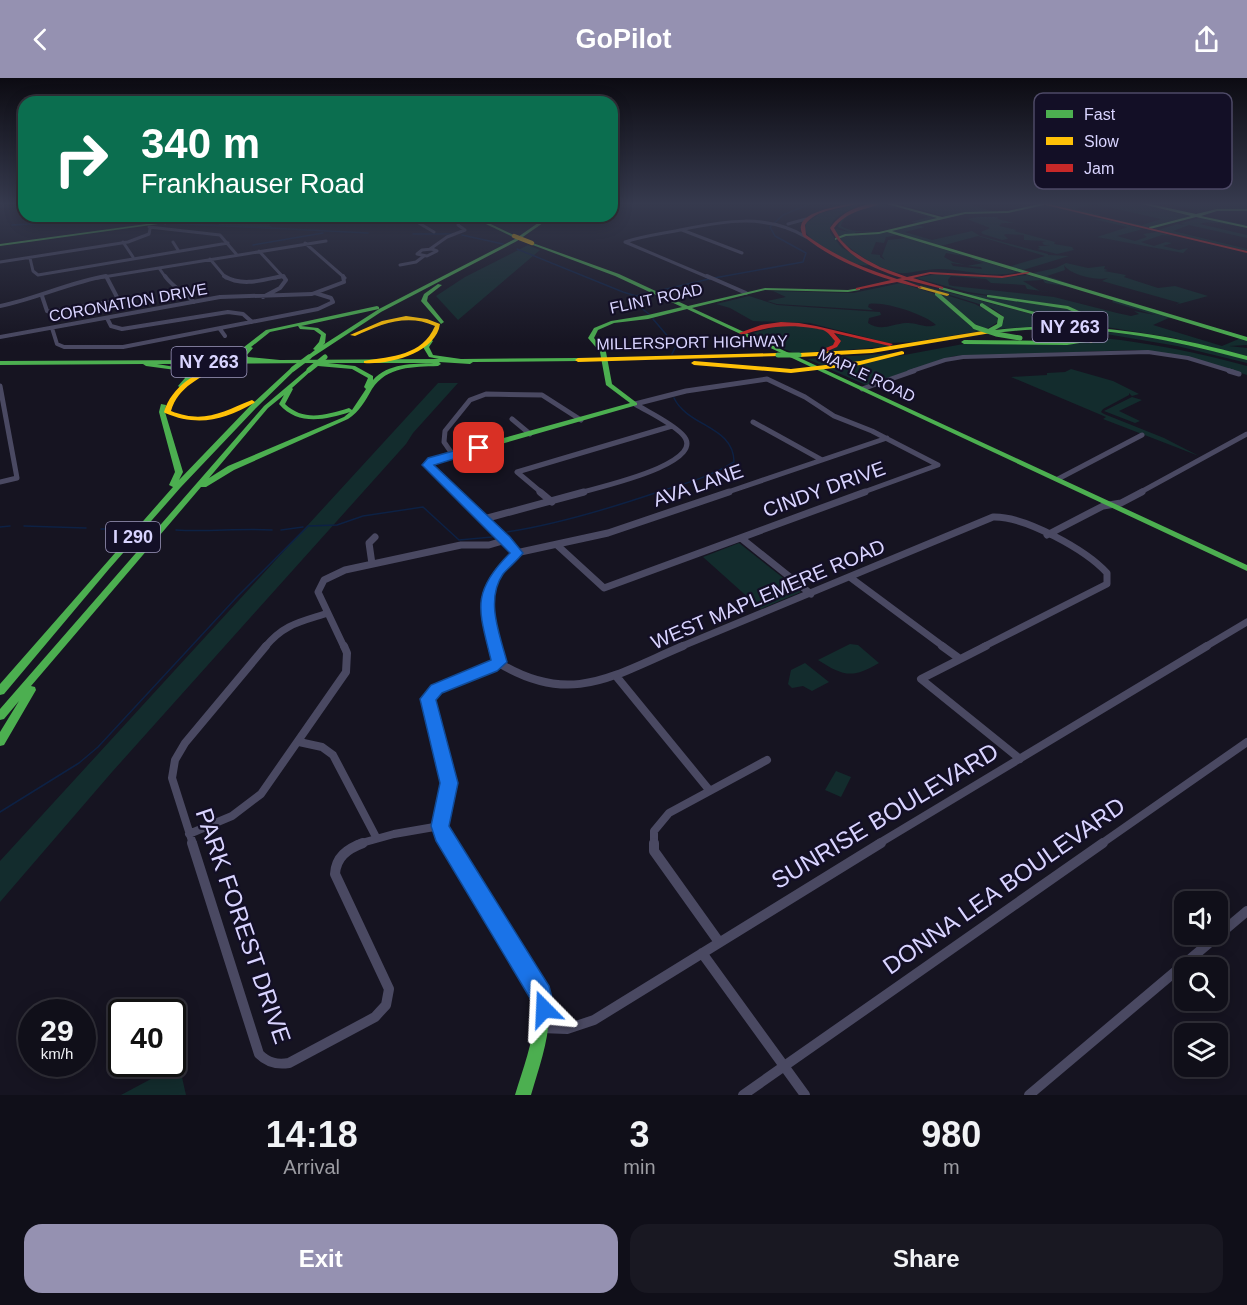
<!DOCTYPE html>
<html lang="en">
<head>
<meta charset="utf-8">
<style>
  :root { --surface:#100f19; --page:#191822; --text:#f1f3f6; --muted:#9c9ca2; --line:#302f38; --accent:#9591b1 }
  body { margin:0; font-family:Arial,sans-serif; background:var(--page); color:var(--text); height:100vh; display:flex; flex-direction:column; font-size:22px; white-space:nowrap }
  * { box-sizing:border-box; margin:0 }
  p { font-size:20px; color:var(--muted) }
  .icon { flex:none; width:33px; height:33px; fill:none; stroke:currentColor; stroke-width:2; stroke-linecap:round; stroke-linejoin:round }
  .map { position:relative; height:1017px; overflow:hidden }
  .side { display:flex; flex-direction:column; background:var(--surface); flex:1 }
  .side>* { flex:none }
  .guide { position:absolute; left:18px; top:18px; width:600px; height:126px; border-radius:18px; box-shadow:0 3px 15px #0003,0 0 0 2px var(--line); background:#0b6e4f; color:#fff; overflow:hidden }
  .fabs { position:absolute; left:1174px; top:813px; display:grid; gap:12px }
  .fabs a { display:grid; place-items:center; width:54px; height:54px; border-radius:12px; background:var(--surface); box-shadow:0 3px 15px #0003,0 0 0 2px var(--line); font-size:30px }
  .speed { position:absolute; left:18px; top:921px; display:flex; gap:12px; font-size:30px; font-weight:700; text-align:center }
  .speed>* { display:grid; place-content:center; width:78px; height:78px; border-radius:50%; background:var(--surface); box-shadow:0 3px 15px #0003,0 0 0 2px var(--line); line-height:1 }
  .speed small { font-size:15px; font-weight:400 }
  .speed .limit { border:3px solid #111; border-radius:9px; background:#fff; color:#111 }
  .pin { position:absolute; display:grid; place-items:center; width:51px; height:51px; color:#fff; margin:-26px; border-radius:12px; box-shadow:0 3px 9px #0006 }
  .me { position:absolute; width:66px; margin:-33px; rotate:339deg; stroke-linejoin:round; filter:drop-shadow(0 0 4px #0008) }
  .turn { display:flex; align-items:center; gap:21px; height:126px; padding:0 24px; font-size:27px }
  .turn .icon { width:78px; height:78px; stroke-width:2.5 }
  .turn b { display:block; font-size:42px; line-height:51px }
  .eta { display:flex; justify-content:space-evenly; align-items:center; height:102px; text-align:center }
  .eta b { font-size:36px; font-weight:700; line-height:42px }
  .button { display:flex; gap:12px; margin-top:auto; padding:12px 24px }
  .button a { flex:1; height:69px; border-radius:18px; background:var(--accent); color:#fff; font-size:24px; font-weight:700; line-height:69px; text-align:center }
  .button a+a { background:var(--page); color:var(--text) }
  header { display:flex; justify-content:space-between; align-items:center; height:78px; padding:0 24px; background:var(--accent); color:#fff; font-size:27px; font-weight:700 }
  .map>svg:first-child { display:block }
  .green { fill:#132c2d }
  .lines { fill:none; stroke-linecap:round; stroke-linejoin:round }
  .stream { stroke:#0d2144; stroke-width:1.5 }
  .street-far5 { stroke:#4a4962; stroke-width:3 }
  .street-far4 { stroke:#4a4962; stroke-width:4 }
  .street-far3 { stroke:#4a4962; stroke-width:5 }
  .street-far2 { stroke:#4a4962; stroke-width:7 }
  .street-far1 { stroke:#4a4962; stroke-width:8 }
  .street { stroke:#4a4962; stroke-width:10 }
  .fast { fill:#4caf50; fill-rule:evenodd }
  .slow { fill:#ffc107; fill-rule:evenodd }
  .jam { fill:#c62828; fill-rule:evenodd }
  .fast-bridge { stroke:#4caf50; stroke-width:5 }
  .slow-bridge-far1 { stroke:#ffc107; stroke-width:4.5 }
  .slow-bridge { stroke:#ffc107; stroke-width:5 }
  .route { fill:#1a73e8; stroke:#114b97; stroke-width:1.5 }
  .labels { text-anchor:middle; stroke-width:4.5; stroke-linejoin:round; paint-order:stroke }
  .far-street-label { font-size:16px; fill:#d9d4ff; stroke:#130f26 }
  .shield { fill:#130f26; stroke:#9e99be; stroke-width:1.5 }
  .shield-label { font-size:18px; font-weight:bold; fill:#d9d4ff }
  .street-label { font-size:20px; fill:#d9d4ff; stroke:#130f26 }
  .near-street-label { font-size:24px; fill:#d9d4ff; stroke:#130f26 }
  .key { fill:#130f26; stroke:#4e4a67; stroke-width:1.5 }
  .key-label { font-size:16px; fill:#d9d4ff }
</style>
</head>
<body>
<header><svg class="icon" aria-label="back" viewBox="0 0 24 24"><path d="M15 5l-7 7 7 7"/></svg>GoPilot<svg class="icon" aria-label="share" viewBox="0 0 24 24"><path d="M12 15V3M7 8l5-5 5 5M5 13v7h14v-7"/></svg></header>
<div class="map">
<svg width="1247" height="1017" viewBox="0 0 1247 1017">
  <rect width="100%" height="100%" fill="#161421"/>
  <path class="green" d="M862 125H872L856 127 857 129C845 134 830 139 830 154L841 169 870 187C854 191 814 168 805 153L806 145 821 135Z
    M895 125H964L995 134H969L944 138Z
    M1041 125H1136L1190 138 1146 150 1101 139 1142 147 1161 141 1094 126 1075 131 1101 137 1095 138Z
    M1162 125H1247V131L1196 132Z
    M881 126 937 140 919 145 911 144 928 139C916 136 904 131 891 129 876 127 845 132 841 148 854 156 870 152 883 153L855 154 856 156 887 154 898 157 886 159 884 165 876 164 871 176 880 177V179L885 182 882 178 888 162 907 160 969 179 946 175 944 179 953 184 966 187 951 185 953 188 982 191 981 189 967 188 983 185 970 181 973 180 1017 194C992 201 964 191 938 191 925 191 909 196 900 195 882 193 852 174 840 161L846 156 837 159 835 151 849 154 838 149C842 132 866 129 881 126Z
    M221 138H258L267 142 266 144 273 145 269 147 274 151 220 148 212 139Z
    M978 139H997L998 141 1014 145H1002L999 148 1017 152 1014 153 1055 164 1054 166 1072 169 1074 172 1057 176 1037 171 1040 170 1038 168H1050L1044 167 1042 164 1046 163 1024 162V157L1006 156 1004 157 1008 161 1002 162 983 156 981 154 990 150 967 141Z
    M1207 139 1247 147C1234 151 1214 141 1200 146L1247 157V160L1189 147 1173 153 1247 171V173L1158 152 1177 146 1184 147 1181 145 1200 140H1210Z
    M1093 141H1104L1143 151 1117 158 1135 163 1147 159 1143 156 1157 154 1174 158 1162 157 1141 164 1154 168 1166 164 1172 165 1163 168 1179 172 1188 170 1183 175 1097 159 1128 149Z
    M916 147 925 149 905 154 932 162 972 153 980 158 1048 176V177L1069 178 1023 192 977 179 1011 188 1045 178 978 158 941 168 892 153Z
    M528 167 540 172 458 242 436 218 465 199Z
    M1066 185 1088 190 1105 188 1104 191 1108 192 1104 193 1126 197 1124 199 1158 210 1175 208 1208 218 1175 227 1180 225 1102 203 1108 200C1097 203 1070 197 1064 187L1065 192 1047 198 1077 208 1033 195 1056 190Z
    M941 195 999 200 1027 197 1071 209 1045 205 1043 202 1023 203 1040 213 1056 215 1027 211 1025 207 991 205 986 201 951 198 948 202 949 207 953 208 1054 219 1117 235 1131 238 1139 236 1134 233 1155 237 1112 224 1114 222 1171 239 1153 247 1222 268 1241 260 1247 262V267L1229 268 1247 270V278L1174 260 1106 249 1091 237 1065 228 968 214 916 200Z
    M905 203 1054 242 1097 249 1043 248 996 251 1004 243 1002 237 992 230Z
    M901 205 935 216 968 245 981 253 913 264 888 265 810 245 753 243 730 230 716 226 749 218 777 227 880 234 881 237 869 240 868 245C881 254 892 246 906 245 917 244 925 251 936 247 926 237 885 223 869 226L868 229 873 232H871L777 226 767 223 786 219 773 213 853 215Z
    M936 214 975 226 997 238 998 244 985 252 979 250Z
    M958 214C993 220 1078 223 1100 248L1069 244Z
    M801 247 826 252 836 263C830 274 804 277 792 274 779 270 765 261 753 255L778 248Z
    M1107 254 1147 258 1247 281V285L1177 268 1106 256Z
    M836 256 895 268 822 274 838 267 840 262Z
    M1102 260C1152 265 1199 275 1247 288V297C1210 285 1174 275 1135 272L954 278 866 307 829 291 974 264 1076 266Z
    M895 275 858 284 824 288 807 281Z
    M1071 291 1113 303 1139 316 1132 318 1129 315V317L1103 331 1101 334 1104 336 1164 360 1199 378 1103 341 1106 339 1011 299 1047 297V295L1065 294Z
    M438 305H458L413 355 406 366 112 694 0 824V783Z
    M1132 319 1142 322 1119 333 1140 343 1135 345 1104 333Z
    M739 465 801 514 761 531 703 479Z
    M850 566 858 567 879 585C852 601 843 598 818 582Z
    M805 585 829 604 812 613 803 608 792 610 788 606 791 592Z
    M836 693 851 699 841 719 825 712Z
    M179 986 186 1017H121Z"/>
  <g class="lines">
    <path class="stream" d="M167 145 368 155
      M12 147 106 142 158 145
      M413 156H451
      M462 157 503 166
      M253 167 323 155
      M517 171 623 214 636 218 647 215
      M714 200 803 184 806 175 775 158 770 149 783 137 812 125
      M658 213 709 201
      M636 218V226L649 236
      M653 241 676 268 672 276
      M24 448 86 450
      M308 448 337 447 363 438 423 429 459 462 492 459
      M0 449 10 448
      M101 451H127
      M176 452C209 454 240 450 272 452
      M281 452 303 449
      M507 454C559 446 608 431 658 414 684 406 710 399 734 384 734 348 688 349 674 320
      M0 734 79 685 98 669 236 520 308 448"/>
    <path class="street-far5" d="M160 138 165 145
      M407 138 434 154
      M788 146 806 141
      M149 149 220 157 237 177
      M682 152 742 175
      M123 164 133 179
      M173 164 178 172
      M305 165 345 200
      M430 171 447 159 465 152 458 147 459 144 476 141
      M432 171 437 173 427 178 417 176 422 172Z
      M259 173 284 200
      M30 180 33 193 38 197 228 165
      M210 181 226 200
      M0 184 128 164 149 156 150 151
      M400 187 416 184 424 178
      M159 190 166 200
      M97 200 326 163
      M275 200 284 198
      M710 200 625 164C643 158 661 156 680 152 724 143 766 135 806 159"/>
    <path class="street-far4" d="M165 198C173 210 185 214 194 224
      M224 198C242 209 263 202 282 198
      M707 198 746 215
      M42 218 47 233 50 234 116 223 118 221 106 198
      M263 219 280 210 286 202 283 198
      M0 228C36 221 70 204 106 198
      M107 240 111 248 122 251 228 234 243 236 252 244
      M52 250 57 266 64 269H123L318 231 333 224 331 220 315 215
      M220 251 225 258
      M0 259 220 219 312 216 344 204 343 198
      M909 294 945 282 963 279 1148 274 1188 280 1234 294"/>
    <path class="street-far3" d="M1229 293 1239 296
      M0 308 17 400 0 404
      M862 311 914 293
      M635 326 686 313 767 301 805 319 834 338 872 353 938 387 861 415
      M512 341 530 356
      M753 344 822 382
      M453 377 444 364 445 353 470 322 486 316 542 317 581 342
      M1058 401 1142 357
      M542 415 517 394 672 348
      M579 415C595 410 712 385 682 356 670 344 650 335 635 326
      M725 415 887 360
      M1139 415 1247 356"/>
    <path class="street-far2" d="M540 414 552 424
      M484 441 584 414
      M1047 457 1103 428 1121 425 1142 414
      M741 460 811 516
      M557 467 604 510 865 414
      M516 475 608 455 729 414
      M372 486 369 465 375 459
      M851 500 944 569
      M265 569C284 546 300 544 328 535
      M344 569 318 514 324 502 345 492 461 467H489L506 462
      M680 569 993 439C1025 438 1086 472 1107 495V506L983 569
      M1205 569 1247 544"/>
    <path class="street-far1" d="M942 568 960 581
      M986 568 921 601 1020 681
      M499 585C571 629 614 597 683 568
      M616 598 710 713
      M299 664 322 669 333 677 376 759
      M189 756 232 738 261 716 346 594 347 575 344 568
      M193 766 172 700 175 682 185 665 266 568
      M358 766 394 756 440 748
      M654 766V753L669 735 767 682
      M878 766 1207 568
      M1101 766 1247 664"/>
    <path class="street" d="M192 765 259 976C268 985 277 987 289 985L375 939 386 927 389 911 335 796C336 779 347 771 363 765
      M654 765V773L719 864
      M702 875 805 1017
      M541 950 567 951 594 942 881 765
      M743 1017 1103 765
      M1029 1017 1247 833"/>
    <path class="fast" d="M883 125H890L942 139 965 134 1008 133 1044 125V127L1008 135 965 136 892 153 1247 259V263L887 154 879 156 846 158 835 162V160L845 156 879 154 937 140Z
      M1138 125H1145L1196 136 1217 131H1247V133H1217L1201 138 1247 148V150L1196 139 1150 151 1149 149 1191 138Z
      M205 138H216L0 168V166Z
      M469 138H474L516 158 513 159Z
      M548 138H553L517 163 381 234 311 280 306 279 315 272 313 271 319 264 321 257 314 252 300 251 298 248 270 254 251 269 253 270 247 277 248 279 280 282 439 281 429 279 423 269 428 262 430 261 433 263 429 269 433 277 461 281 578 280 580 281V283L473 284 470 286 439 284 441 286 438 288C413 289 387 288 372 311 365 323 360 333 348 341L234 392 206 409H201L31 608 35 609 36 612 4 667 0 668V654L19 623 4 641 0 642V631L264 328 309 290 312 292 292 310 293 311 285 326C304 344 326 337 349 330L352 332 366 311 364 309 368 300 352 291 318 288 316 287V285L157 286 187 291 191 300 183 309 181 310 178 308 185 300 183 293 146 288 143 286 0 287V283L203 282 235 276 266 252 377 228 379 229V231L515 161ZM379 231 323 267 325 265 326 256 318 250 301 248ZM242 276 244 282H221L239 278ZM328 285H434C413 286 388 285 373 302V298L355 288ZM284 317 279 326C298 348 325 342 350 334L344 339 228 388 209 400 268 330Z
      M530 164 619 196 688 228 765 210 848 212 860 210V212L848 214 765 212 692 230 1247 487V493L687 231 648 241 614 245 598 252 594 260 606 274 612 306 637 325V327L477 373H471V369L630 325 606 307 600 274 588 260 594 250 611 243 648 237 682 229 615 198 530 166Z
      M438 206 442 207 428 218 427 223 444 244 441 246 421 223 424 216Z
      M941 209 1069 243 1070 244 1065 245 939 211V210Z
      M935 215H939L977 248V250H973L935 217Z
      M989 217 1068 228 1101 243 1096 244 1067 231 987 219V217Z
      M982 225 1004 239 1002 248 995 252C1082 242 1162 255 1247 278V282C1183 265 1119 250 1053 251 1031 251 1010 253 989 256L986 254 988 251 997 246 998 240 980 228V226Z
      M1091 260 1094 262 1093 263 1067 267 964 266 961 264 964 262 1067 263Z
      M291 290 296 291 256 330 181 409 109 491 4 616 0 617V606L173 409 169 407 175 394 159 334 161 326 166 327 165 334 183 394 179 402 251 327Z
      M492 451H498L520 474C515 484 506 491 500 501 484 526 500 558 504 585L503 587 439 614 433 623 455 705 446 743 447 752 548 916C553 952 541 983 531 1017H515C525 984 538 953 534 918L435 753 434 743 443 705 423 623 431 608 494 583C490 556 475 526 491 500 497 491 506 484 512 474L492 455 491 453Z"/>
    <path class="slow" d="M920 208 949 216V217L947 218 918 210V209Z
      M406 238 427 241 440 246C436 275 389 287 364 285V283C392 278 422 278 435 248 407 235 381 246 355 258L350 257 382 243Z
      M989 252 991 253V255L872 275 799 279 796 277 799 275 872 271Z
      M902 273 904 274V276L860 287 791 295 694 287 691 285 694 283 791 291 860 283Z
      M778 275 781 277 780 278 578 284 575 282 578 280Z
      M221 286 223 287V289C201 298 178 309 171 333 204 346 222 334 252 322L255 324 254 325C224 342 198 349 165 335L164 334C172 308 196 294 221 286Z"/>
    <path class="jam" d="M853 125H860C843 131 816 130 805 147L806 157C832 176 860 189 891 199L897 201 902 200C871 190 846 179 830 150 842 133 862 125 883 125 864 132 847 133 834 150L841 162 851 172 865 181 880 189 907 199 930 194 1002 198 1028 194 1030 195 1002 200 930 196 913 200 943 209V211L907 202H903L922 209 920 210 897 204 856 212V210L891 202C859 192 829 179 803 158 802 156 800 150 801 148 803 133 840 128 853 125Z
      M1037 125H1044L1247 173V175Z
      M781 244 799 245 816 248 893 266 890 268 834 255 841 263 837 269 823 275 820 273 821 272 833 267 835 263C832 260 829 255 825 253 822 251 816 251 812 250 785 246 767 249 742 257L739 255 761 247Z
      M471 369H474L478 371 435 385 431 387 498 451 499 453 498 455H492L423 387 429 381Z"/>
    <path class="fast-bridge" d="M975 249 996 256 1020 260
      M778 277H799
      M293 291 309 279
      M309 292 325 279"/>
    <path class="slow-bridge-far1" d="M514 158 532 165"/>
    <path class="slow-bridge" d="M1091 262 1104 255 1103 247 1098 243"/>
  </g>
  <linearGradient id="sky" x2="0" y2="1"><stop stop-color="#0c0b12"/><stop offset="0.47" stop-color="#363a4e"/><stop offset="1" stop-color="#363a4e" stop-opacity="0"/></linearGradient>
  <rect width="1247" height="267" fill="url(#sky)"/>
  <path class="route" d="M479 366 485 370 483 372 434 387 510 459 523 475C517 483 509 489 503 496 485 522 500 557 507 584L497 593 442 615 436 622 458 705 449 748 549 908 555 931 552 939 544 942 536 939 530 920 436 763 431 748 440 705 420 621 431 607 491 582C479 532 470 515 510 475L422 387 428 380Z"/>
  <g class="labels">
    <g class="far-street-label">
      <text transform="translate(656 220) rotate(-12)" y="6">FLINT ROAD</text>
      <text transform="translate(128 224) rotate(-10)" y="6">CORONATION DRIVE</text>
      <text transform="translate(692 264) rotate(-1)" y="6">MILLERSPORT HIGHWAY</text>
      <text transform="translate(867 297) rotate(25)" y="6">MAPLE ROAD</text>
    </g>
    <g class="shield">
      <rect x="1032.5" y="234" width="75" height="30" rx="4.5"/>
      <rect x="171.5" y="269" width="75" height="30" rx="4.5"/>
      <rect x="106" y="444" width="54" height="30" rx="4.5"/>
    </g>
    <g class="shield-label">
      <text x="1070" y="255">NY 263</text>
      <text x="209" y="290">NY 263</text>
      <text x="133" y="465">I 290</text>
    </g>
    <g class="street-label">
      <text transform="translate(698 407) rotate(-19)" y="7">AVA LANE</text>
      <text transform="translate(824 411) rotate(-20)" y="7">CINDY DRIVE</text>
      <text transform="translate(768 516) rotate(-23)" y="7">WEST MAPLEMERE ROAD</text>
    </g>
    <g class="near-street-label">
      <text transform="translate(885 738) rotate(-31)" y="8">SUNRISE BOULEVARD</text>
      <text transform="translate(1004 808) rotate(-35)" y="8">DONNA LEA BOULEVARD</text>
      <text transform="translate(243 848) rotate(71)" y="8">PARK FOREST DRIVE</text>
    </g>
  </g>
  <rect x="1034" y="15" width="198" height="96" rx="9" class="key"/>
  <rect x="1046" y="32" width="27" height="8" fill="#4caf50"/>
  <rect x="1046" y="59" width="27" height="8" fill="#ffc107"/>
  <rect x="1046" y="86" width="27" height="8" fill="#c62828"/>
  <g class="key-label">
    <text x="1084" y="42">Fast</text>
    <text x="1084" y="69">Slow</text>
    <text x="1084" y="96">Jam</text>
  </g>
</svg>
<div class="fabs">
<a><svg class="icon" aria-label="sound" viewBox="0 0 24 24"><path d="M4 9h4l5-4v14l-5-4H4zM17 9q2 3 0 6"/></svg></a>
<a><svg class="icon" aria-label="search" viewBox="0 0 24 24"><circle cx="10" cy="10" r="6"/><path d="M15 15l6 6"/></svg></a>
<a><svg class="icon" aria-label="layers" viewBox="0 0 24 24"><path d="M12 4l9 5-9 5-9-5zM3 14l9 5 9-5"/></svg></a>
</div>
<div class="speed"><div>29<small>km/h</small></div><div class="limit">40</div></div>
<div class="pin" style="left:479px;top:370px;background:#d93025"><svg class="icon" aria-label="arrive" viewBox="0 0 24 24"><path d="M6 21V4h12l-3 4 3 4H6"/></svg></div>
<svg class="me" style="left:544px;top:931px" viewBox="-20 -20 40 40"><path d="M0-17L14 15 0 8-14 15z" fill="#1a73e8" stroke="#fff" stroke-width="4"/></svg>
<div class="guide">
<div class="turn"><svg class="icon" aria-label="right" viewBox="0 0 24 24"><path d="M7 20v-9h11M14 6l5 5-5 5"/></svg><div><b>340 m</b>Frankhauser Road</div></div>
</div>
</div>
<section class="side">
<div class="eta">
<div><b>14:18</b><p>Arrival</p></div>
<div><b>3</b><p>min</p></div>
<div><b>980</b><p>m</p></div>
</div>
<div class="button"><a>Exit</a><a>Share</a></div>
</section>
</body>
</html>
